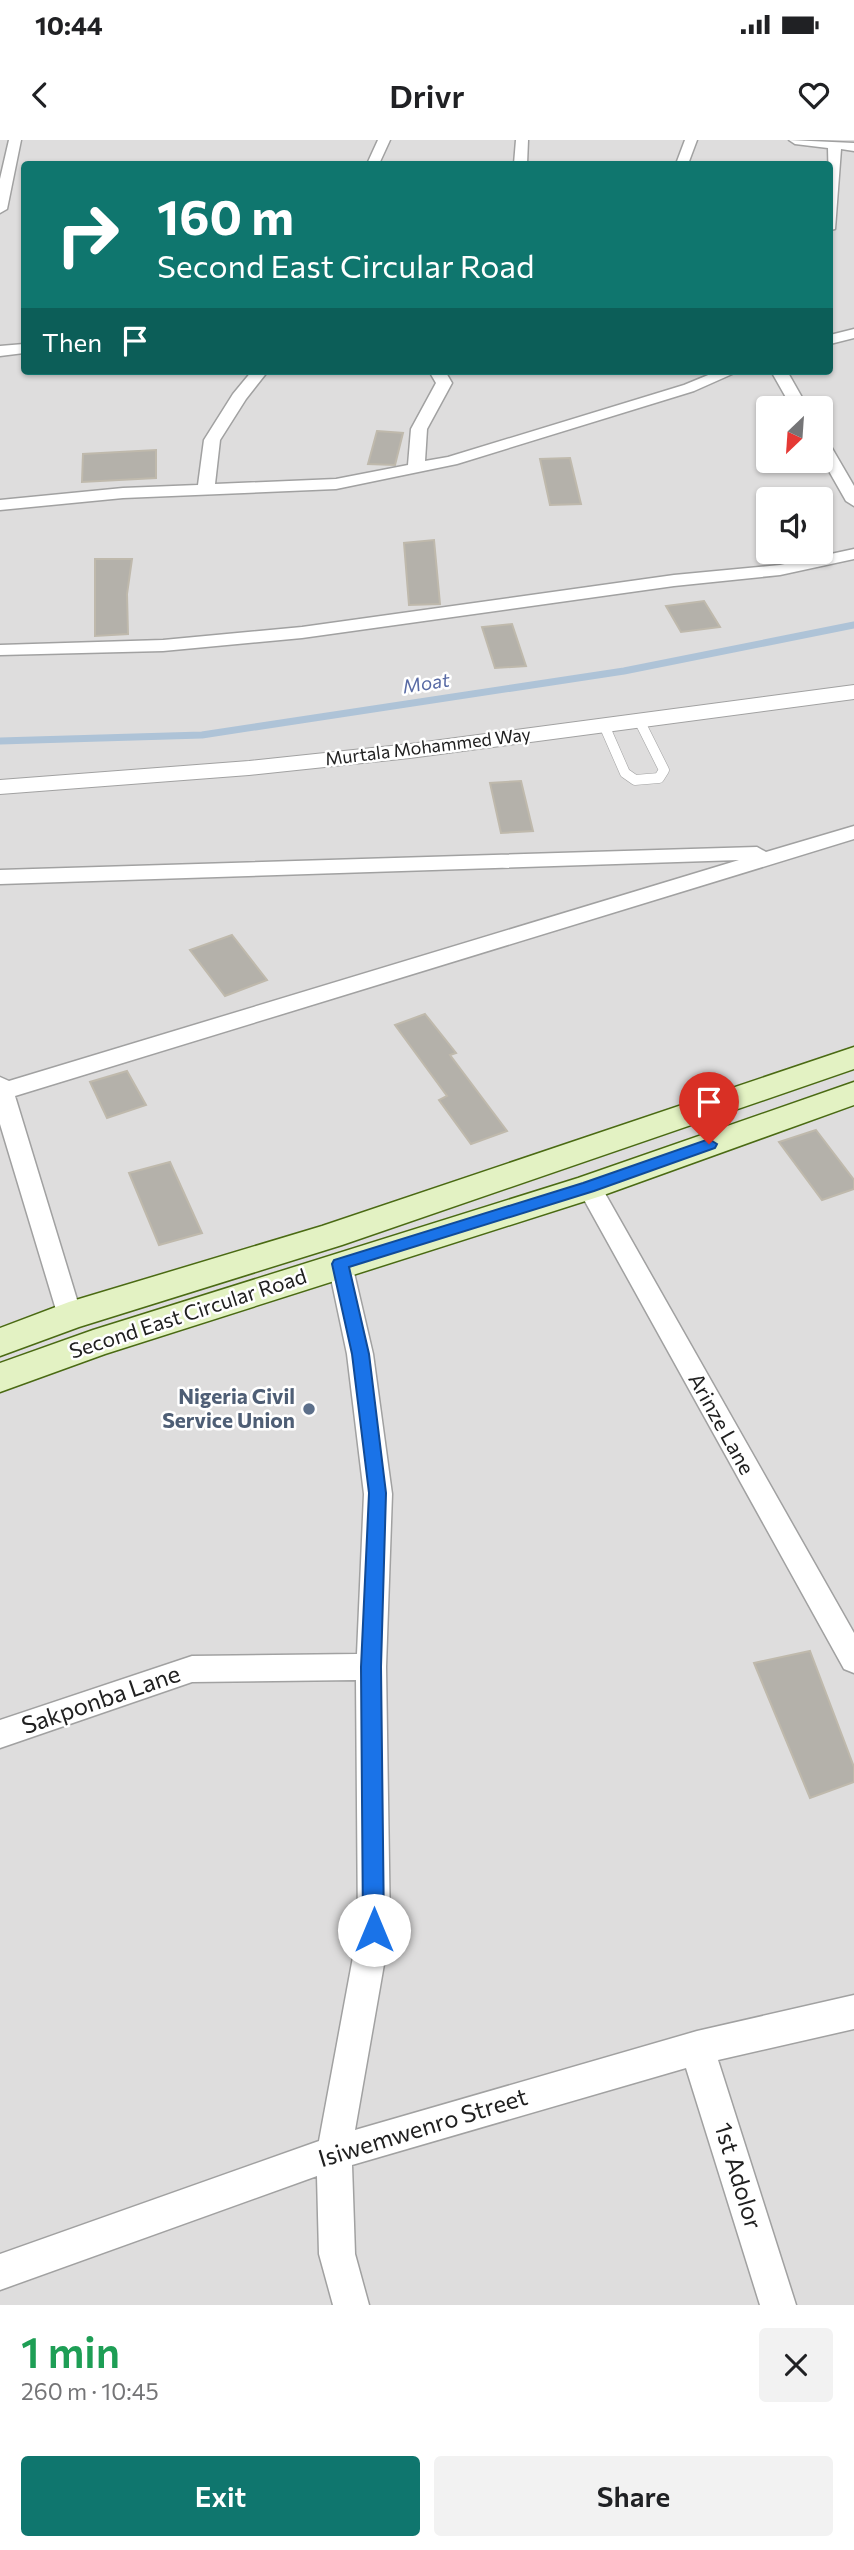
<!DOCTYPE html>
<html lang="en">
<head>
<meta charset="utf-8">
<style>
  :root { --surface:#fff; --page:#f2f2f2; --text:#202124; --muted:#757577; --accent:#0f766e }
  body { margin:0; font-family:Commissioner,sans-serif; background:var(--page); color:var(--text); height:100vh; display:flex; flex-direction:column; font-size:26px; white-space:nowrap }
  * { box-sizing:border-box; margin:0 }
  p { font-size:23px; color:var(--muted) }
  .icon { flex:none; width:38px; height:38px; fill:none; stroke:currentColor; stroke-width:2; stroke-linecap:round; stroke-linejoin:round }
  .map { position:relative; height:2165px; overflow:hidden }
  .panel { display:flex; flex-direction:column; background:var(--surface); flex:1 }
  .panel>* { flex:none }
  .banner { position:absolute; left:21px; top:21px; width:812px; height:214px; border-radius:7px; box-shadow:0 2px 5px #0004; background:#0f766e; color:#fff; overflow:hidden }
  .needle { width:46px; rotate:205deg }
  .fabs { position:absolute; left:756px; top:256px; display:grid; gap:14px }
  .fabs a { display:grid; place-items:center; width:77px; height:77px; border-radius:7px; background:var(--surface); box-shadow:0 2px 5px #0004; font-size:35px }
  .pin { position:absolute; display:grid; place-items:center; width:60px; height:60px; color:#fff; margin:-72px -30px; border-radius:50% 50% 50% 0; rotate:-45deg; box-shadow:0 0 7px #0007 }
  .pin .icon { rotate:45deg }
  .me { position:absolute; width:77px; margin:-38px; rotate:0deg; stroke-linejoin:round; filter:drop-shadow(0 0 5px #0008) }
  .turn { display:flex; align-items:center; gap:24px; height:147px; padding:0 21px; font-size:32px }
  .turn .icon { width:91px; height:91px; stroke-width:2.5 }
  .turn b { display:block; font-size:49px; line-height:60px }
  .then { display:flex; align-items:center; height:66px; padding:0 21px; background:#0003; gap:14px; font-size:26px }
  .round { display:grid; place-items:center; flex:none; width:74px; height:74px; border-radius:7px; background:var(--page) }
  .head { display:flex; align-items:center; justify-content:space-between; height:119px; padding:0 21px }
  h1 { font-size:42px; font-weight:600; line-height:52px; color:#1e9e55 }
  .cta { display:flex; gap:14px; margin-top:auto; padding:14px 21px }
  .cta a { flex:1; height:80px; border-radius:7px; background:var(--accent); color:#fff; font-size:28px; font-weight:600; line-height:80px; text-align:center }
  .cta a+a { background:var(--page); color:var(--text) }
  .status { display:flex; justify-content:space-between; align-items:center; height:49px; padding:0 35px; background:var(--surface); direction:ltr }
  .status svg { height:19px; fill:currentColor }
  header { display:flex; justify-content:space-between; align-items:center; height:91px; padding:0 21px; background:var(--surface); font-size:32px; font-weight:600 }
  .map>svg:first-child { display:block }
  .residential { fill:#dedddd; fill-rule:evenodd }
  .lines { fill:none; stroke-linecap:round; stroke-linejoin:round }
  .stream { stroke:#aec3d7; stroke-width:7 }
  .building { fill:#b4b1aa; stroke:#bfb9ac; stroke-width:2 }
  .service-casing { stroke:#a1a1a1; stroke-width:11 }
  .minor-casing { stroke:#a1a1a1; stroke-width:3 }
  .tertiary-casing { stroke:#a1a1a1; stroke-width:2 }
  .secondary-casing { stroke:#4a6a13; stroke-width:3 }
  .service { stroke:#fff; stroke-width:10 }
  .minor { fill:#fff; fill-rule:evenodd }
  .tertiary { fill:#fff; fill-rule:evenodd }
  .secondary { fill:#e3f2c3; fill-rule:evenodd }
  .route { fill:#1a73e8; stroke:#114b97; stroke-width:2 }
  .service-dot { fill:#5c6f8a; stroke:#fff; stroke-width:2.5 }
  .labels { text-anchor:middle; stroke-width:5; stroke-linejoin:round; paint-order:stroke }
  .far-street-label { font-size:18px; fill:#202020; stroke:#fff }
  .far-water-label { font-size:19px; font-style:italic; fill:#586aa4; stroke:#fff }
  .street-label { font-size:21px; fill:#202020; stroke:#fff }
  .service-label { font-size:21px; font-weight:bold; fill:#4e5e75; stroke:#fff; text-anchor:end }
  .near-street-label { font-size:24px; fill:#202020; stroke:#fff }
</style>
</head>
<body>
<div class="status"><b>10:44</b><svg viewBox="0 0 49 12"><path d="M0 12V9h3v3zM5 12V6h3v6zM10 12V3h3v9zM15 12V0h3v12zM26 1h20v11H26zM47 4h2v5h-2z"/></svg></div>
<header><svg class="icon" aria-label="back" viewBox="0 0 24 24"><path d="M15 5l-7 7 7 7"/></svg>Drivr<svg class="icon" aria-label="heart" viewBox="0 0 24 24"><path d="M12 20l-8-8c-3-5 5-10 8-4 3-6 11-1 8 4z"/></svg></header>
<div class="map">
<svg width="854" height="2165" viewBox="0 0 854 2165">
  <rect width="100%" height="100%" fill="#efefe7"/>
  <path class="residential" d="M0 0H854V2165H0ZM24 24H830V231H24ZM768 268H821V320H768ZM768 359H821V411H768Z"/>
  <g class="lines">
    <path class="stream" d="M0 601 202 595 624 531 854 485"/>
  </g>
  <path class="building" d="M377 291 403 293 395 325 368 324Z
    M156 310V338L82 342 83 314Z
    M570 318 581 364 550 365 540 319Z
    M434 400 440 464 409 465 404 403Z
    M95 419H132L127 454 128 494 95 496Z
    M704 461 720 487 681 492 666 466Z
    M512 484 526 526 495 528 482 487Z
    M521 641 533 691 501 693 490 643Z
    M232 795 267 840 225 856 190 810Z
    M425 874 456 913 450 915 507 991 471 1004 439 960 447 956 395 885Z
    M127 931 146 965 107 978 90 942Z
    M816 990 854 1040V1049L822 1060 779 1002Z
    M170 1022 202 1093 159 1105 129 1033Z
    M810 1511 854 1627V1642L810 1658 754 1523Z"/>
  <g class="lines">
    <g class="service-casing">
      <path id="service" d="M604 585 625 633 635 640 659 638 664 630 639 580"/>
    </g>
    <g class="minor-casing">
      <path id="minor" d="M9 0H21L7 69 0 73V39Z
        M378 0H390L379 24H367Z
        M516 0H528L527 24H514Z
        M685 0H697L688 24H676Z
        M789 0 854 3V11L841 9 835 89 830 90 828 8 795 4Z
        M854 189V198L830 204V195Z
        M24 204V213L0 216V206Z
        M252 231H268L246 259 220 300 215 344 336 339 408 325 411 289 436 243 429 231H445L452 243 427 289 425 321 448 317 684 245 718 231H739L694 251 457 324 336 349 123 358 0 370V360L123 348 198 345 204 300 233 254Z
        M771 231H787L808 268H792Z
        M821 298 829 303 854 346V366L846 361 821 317Z
        M854 409V419L780 435 674 446 302 498 163 511 0 515V505L163 500 302 487 674 435 780 425Z
        M854 686V699L15 956 82 1176 78 1183 69 1186 60 1183 0 984V937L9 941 739 720 0 744V730L757 707 766 712Z
        M589 1038 598 1041 854 1493V1533L844 1529 577 1047 580 1041Z
        M340 1114 349 1117 352 1124 373 1214 392 1354 386 1527 390 1790 355 1990 697 1891 854 1855V1889L718 1920 796 2165H760L686 1928 352 2025 355 2114 369 2165H333L319 2114 317 2036 0 2150V2114L319 2001 358 1790 356 1540 192 1542 0 1608V1580L192 1516 357 1514 364 1354 347 1214 328 1124 331 1117Z"/>
    </g>
    <g class="tertiary-casing">
      <path id="tertiary" d="M854 545V559L410 618 249 635 0 654V640L249 621 410 604Z"/>
    </g>
    <g class="secondary-casing">
      <path id="secondary" d="M854 907V929L342 1105 79 1187 0 1216V1188L69 1162 322 1086Z
        M854 942V965L601 1056 105 1214 0 1252V1223L93 1190 578 1038Z"/>
    </g>
    <use href="#service" class="service"/>
    <use href="#minor" class="minor"/>
    <use href="#tertiary" class="tertiary"/>
    <use href="#secondary" class="secondary"/>
  </g>
  <path class="route" d="M709 999 717 1004 715 1008 594 1051 349 1127 369 1214 386 1353 381 1527 384 1790 381 1797 374 1800 366 1797 363 1790 361 1527 369 1353 352 1214 332 1124 334 1120 583 1043Z"/>
  <circle class="service-dot" cx="309" cy="1269" r="7"/>
  <g class="labels">
    <g class="far-street-label">
      <text transform="translate(428 607) rotate(-7)" y="6">Murtala Mohammed Way</text>
    </g>
    <g class="far-water-label">
      <text transform="translate(426 543) rotate(-9)" y="7">Moat</text>
    </g>
    <g class="street-label">
      <text transform="translate(188 1174) rotate(-18)" y="7">Second East Circular Road</text>
      <text transform="translate(721 1284) rotate(61)" y="7">Arinze Lane</text>
    </g>
    <g class="service-label">
      <text x="295" y="1264">Nigeria Civil<tspan x="295" dy="24">Service Union</tspan></text>
    </g>
    <g class="near-street-label">
      <text transform="translate(101 1560) rotate(-19)" y="8">Sakponba Lane</text>
      <text transform="translate(423 1988) rotate(-17)" y="8">Isiwemwenro Street</text>
      <text transform="translate(738 2036) rotate(73)" y="8">1st Adolor</text>
    </g>
  </g>
</svg>
<div class="fabs">
<a><svg class="needle" viewBox="-14 -14 28 28"><path d="M0-13l5 13h-10z" fill="#e53935"/><path d="M0 13l5-13h-10z" fill="#757577"/></svg></a>
<a><svg class="icon" aria-label="sound" viewBox="0 0 24 24"><path d="M4 9h4l5-4v14l-5-4H4zM17 9q2 3 0 6"/></svg></a>
</div>
<div class="pin" style="left:709px;top:1004px;background:#d93025"><svg class="icon" aria-label="arrive" viewBox="0 0 24 24"><path d="M6 21V4h12l-3 4 3 4H6"/></svg></div>
<svg class="me" style="left:374px;top:1790px" viewBox="-20 -20 40 40"><circle r="19" fill="#fff"/><path d="M0-13L10 11 0 6-10 11z" fill="#1a73e8"/></svg>
<div class="banner">
<div class="turn"><svg class="icon" aria-label="right" viewBox="0 0 24 24"><path d="M7 20v-9h11M14 6l5 5-5 5"/></svg><div><b>160 m</b>Second East Circular Road</div></div>
<div class="then">Then<svg class="icon" aria-label="arrive" viewBox="0 0 24 24"><path d="M6 21V4h12l-3 4 3 4H6"/></svg></div>
</div>
</div>
<section class="panel">
<div class="head"><div><h1>1 min</h1><p>260 m · 10:45</p></div><a class="round"><svg class="icon" aria-label="close" viewBox="0 0 24 24"><path d="M6 6l12 12M18 6L6 18"/></svg></a></div>
<div class="cta"><a>Exit</a><a>Share</a></div>
</section>
</body>
</html>
